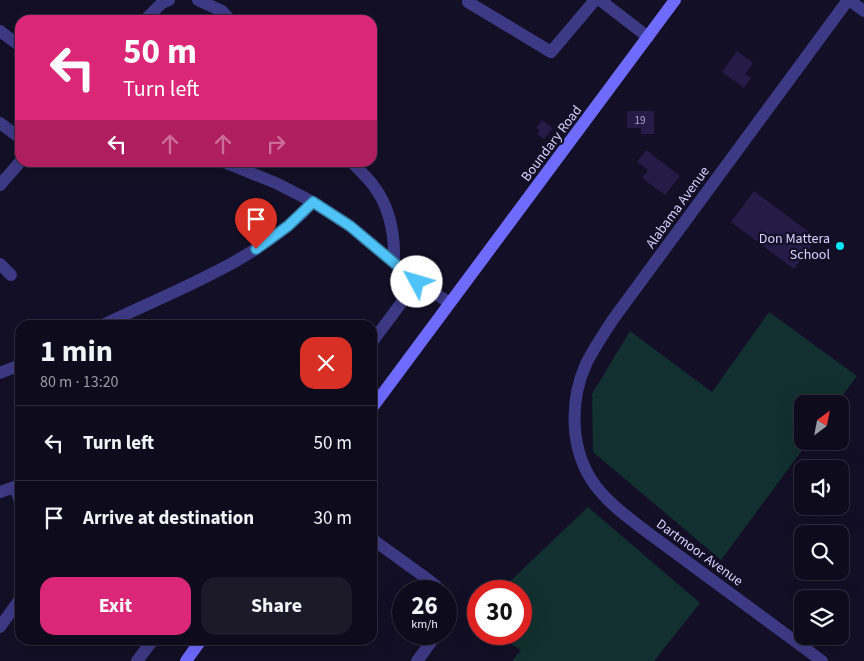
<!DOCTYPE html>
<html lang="en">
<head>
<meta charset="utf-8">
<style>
  :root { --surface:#0e0b1c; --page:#1c1929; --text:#f1f3f6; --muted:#9b9ba3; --line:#2e2b3b; --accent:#db2777 }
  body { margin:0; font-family:"Source Sans 3",sans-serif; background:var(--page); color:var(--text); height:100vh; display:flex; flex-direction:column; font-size:19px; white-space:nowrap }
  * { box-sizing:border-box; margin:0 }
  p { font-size:16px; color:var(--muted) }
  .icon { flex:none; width:28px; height:28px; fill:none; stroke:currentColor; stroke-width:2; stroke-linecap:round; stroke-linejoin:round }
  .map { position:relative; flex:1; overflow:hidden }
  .details { position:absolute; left:15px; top:320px; width:362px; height:325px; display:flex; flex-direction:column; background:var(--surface); border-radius:15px; box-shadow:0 5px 20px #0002,0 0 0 1px var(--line) }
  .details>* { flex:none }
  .top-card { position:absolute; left:15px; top:15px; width:362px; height:152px; border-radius:15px; box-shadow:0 5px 20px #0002,0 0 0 1px var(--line); background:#db2777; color:#fff; overflow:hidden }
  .needle { width:32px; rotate:32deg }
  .buttons { position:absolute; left:794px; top:395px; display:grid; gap:10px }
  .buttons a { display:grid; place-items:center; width:55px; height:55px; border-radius:10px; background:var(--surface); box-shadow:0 5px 20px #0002,0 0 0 1px var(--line); font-size:25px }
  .speed { position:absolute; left:392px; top:580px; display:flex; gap:10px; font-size:25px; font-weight:700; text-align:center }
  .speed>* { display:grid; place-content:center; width:65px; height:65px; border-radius:50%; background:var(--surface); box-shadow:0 5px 20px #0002,0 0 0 1px var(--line); line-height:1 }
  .speed small { font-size:12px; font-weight:400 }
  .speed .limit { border:8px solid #d22; background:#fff; color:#111 }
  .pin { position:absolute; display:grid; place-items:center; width:42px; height:42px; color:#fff; margin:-51px -21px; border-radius:50% 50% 50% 0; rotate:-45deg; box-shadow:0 0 5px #0007 }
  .pin .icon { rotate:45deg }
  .me { position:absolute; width:55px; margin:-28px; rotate:309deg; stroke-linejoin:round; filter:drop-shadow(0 0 4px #0008) }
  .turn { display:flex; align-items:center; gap:18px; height:105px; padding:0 25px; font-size:22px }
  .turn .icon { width:65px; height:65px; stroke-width:2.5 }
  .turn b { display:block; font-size:35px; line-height:42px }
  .lanes { display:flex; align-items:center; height:48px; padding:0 25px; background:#0003; justify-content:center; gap:25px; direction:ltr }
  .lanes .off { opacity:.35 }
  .round { display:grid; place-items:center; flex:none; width:52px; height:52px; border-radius:15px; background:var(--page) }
  .summary { display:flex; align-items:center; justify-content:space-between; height:85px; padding:0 25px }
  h1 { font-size:30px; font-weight:700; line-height:38px }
  .button { display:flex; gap:10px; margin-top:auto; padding:10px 25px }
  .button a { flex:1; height:58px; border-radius:15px; background:var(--accent); color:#fff; font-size:20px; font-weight:700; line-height:58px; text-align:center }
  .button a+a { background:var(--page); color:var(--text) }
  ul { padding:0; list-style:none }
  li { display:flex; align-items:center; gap:15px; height:75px; padding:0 25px; border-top:1px solid var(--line) }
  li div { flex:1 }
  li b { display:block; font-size:19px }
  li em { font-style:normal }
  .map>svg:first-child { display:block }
  .green { fill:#12302f }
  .building { fill:#241b47 }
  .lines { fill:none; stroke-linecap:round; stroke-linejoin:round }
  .street { stroke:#3d3a85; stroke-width:12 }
  .secondary { stroke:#6f6bff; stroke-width:12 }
  .route-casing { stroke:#337fa1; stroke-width:12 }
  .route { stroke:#4fc3f7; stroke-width:9 }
  .poi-dot { fill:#00e5ff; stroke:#130f26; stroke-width:2 }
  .labels { text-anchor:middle; stroke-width:4.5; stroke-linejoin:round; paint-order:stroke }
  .number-label { font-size:11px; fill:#aca6d1 }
  .street-label { font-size:14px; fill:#d9d4ff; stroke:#130f26 }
  .poi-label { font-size:14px; fill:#d9d4ff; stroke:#130f26; text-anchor:end }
</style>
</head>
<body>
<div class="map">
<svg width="864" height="661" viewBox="0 0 864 661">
  <rect width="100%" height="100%" fill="#130f26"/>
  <path class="green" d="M769 312 857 376 836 404H802V441H809L721 560 593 452 592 394 630 331 712 392Z
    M588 507 700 603 654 661H512L521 650 495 634H521V591H500Z"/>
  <path class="building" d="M737 51 753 63 745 74 751 78 744 88 722 72Z
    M627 111H654V134H641V128H627Z
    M542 120 553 128 544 139 537 134 540 131 536 128Z
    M646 150 680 176 665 195 642 178 648 170 637 162Z
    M754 191 817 238 794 269 731 222Z"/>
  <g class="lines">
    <path class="street" d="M198 0 222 11 230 20
      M600 0 648 37
      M849 0 864 11
      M468 2 551 52 595 0
      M145 20 162 3 169 0
      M0 31 20 46
      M0 123 20 138
      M224 162 276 183 313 202 350 226 417 282 450 303
      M352 162C359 170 367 177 373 185 390 207 395 236 394 263
      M0 185 20 162
      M0 264 11 275
      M103 325C173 291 261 260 313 202
      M372 342 417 282
      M0 373 20 365
      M15 487 20 501
      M0 492 20 485
      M372 539 426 578 436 586 440 591
      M446 604V614
      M0 627 20 599
      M137 661 153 640
      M417 661 437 634
      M822 661 647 532C629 518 609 504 595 485 570 451 569 402 586 364 594 348 604 333 614 318L848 0"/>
    <path class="secondary" d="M372 408 675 0
      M186 661 201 640"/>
  </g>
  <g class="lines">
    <g class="route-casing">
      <path id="route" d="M256 249 288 226 313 202 350 226 417 282"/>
    </g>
    <use href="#route" class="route"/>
  </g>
  <circle class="poi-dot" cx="840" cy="246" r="5"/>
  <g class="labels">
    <g class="number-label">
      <text x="640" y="124">19</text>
    </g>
    <g class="street-label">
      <text transform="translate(551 143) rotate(-53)" y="5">Boundary Road</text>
      <text transform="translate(677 207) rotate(-54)" y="5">Alabama Avenue</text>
      <text transform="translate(700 552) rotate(36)" y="5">Dartmoor Avenue</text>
    </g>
    <g class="poi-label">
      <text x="830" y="243">Don Mattera<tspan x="830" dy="16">School</tspan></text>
    </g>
  </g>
</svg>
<div class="buttons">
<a><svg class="needle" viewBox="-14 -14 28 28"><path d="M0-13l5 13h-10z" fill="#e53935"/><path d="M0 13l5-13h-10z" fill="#9b9ba3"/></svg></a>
<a><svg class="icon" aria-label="sound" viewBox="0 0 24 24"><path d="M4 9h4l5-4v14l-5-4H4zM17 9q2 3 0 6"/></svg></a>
<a><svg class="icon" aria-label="search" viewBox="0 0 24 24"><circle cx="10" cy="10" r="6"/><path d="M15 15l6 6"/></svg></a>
<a><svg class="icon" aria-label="layers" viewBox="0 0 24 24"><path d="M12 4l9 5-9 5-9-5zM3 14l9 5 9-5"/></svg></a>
</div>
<div class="speed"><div>26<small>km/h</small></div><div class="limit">30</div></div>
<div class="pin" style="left:256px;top:249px;background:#d93025"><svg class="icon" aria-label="arrive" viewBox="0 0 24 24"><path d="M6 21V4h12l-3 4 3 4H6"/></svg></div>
<svg class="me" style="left:417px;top:282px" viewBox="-20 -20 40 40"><circle r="19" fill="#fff"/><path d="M0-13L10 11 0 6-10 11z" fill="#4fc3f7"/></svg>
<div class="top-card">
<div class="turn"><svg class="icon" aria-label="left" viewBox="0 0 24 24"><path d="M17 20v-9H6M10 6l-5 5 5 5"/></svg><div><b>50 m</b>Turn left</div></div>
<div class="lanes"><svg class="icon" aria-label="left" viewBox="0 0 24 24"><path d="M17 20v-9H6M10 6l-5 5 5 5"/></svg><svg class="icon off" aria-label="ahead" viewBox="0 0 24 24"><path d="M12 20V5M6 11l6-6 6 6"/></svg><svg class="icon off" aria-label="ahead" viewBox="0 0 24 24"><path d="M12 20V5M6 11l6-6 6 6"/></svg><svg class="icon off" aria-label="right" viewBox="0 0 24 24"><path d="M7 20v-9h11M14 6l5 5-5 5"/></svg></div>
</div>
<section class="details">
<div class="summary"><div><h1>1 min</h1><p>80 m · 13:20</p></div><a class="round" style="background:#d93025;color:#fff"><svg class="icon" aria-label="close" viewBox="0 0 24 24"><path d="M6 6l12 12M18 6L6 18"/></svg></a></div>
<ul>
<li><svg class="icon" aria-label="left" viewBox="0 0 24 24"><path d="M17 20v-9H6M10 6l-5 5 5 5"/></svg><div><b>Turn left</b></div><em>50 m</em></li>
<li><svg class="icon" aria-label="arrive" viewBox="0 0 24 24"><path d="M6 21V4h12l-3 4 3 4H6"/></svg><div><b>Arrive at destination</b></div><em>30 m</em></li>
</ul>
<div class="button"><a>Exit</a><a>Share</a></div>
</section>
</div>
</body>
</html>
